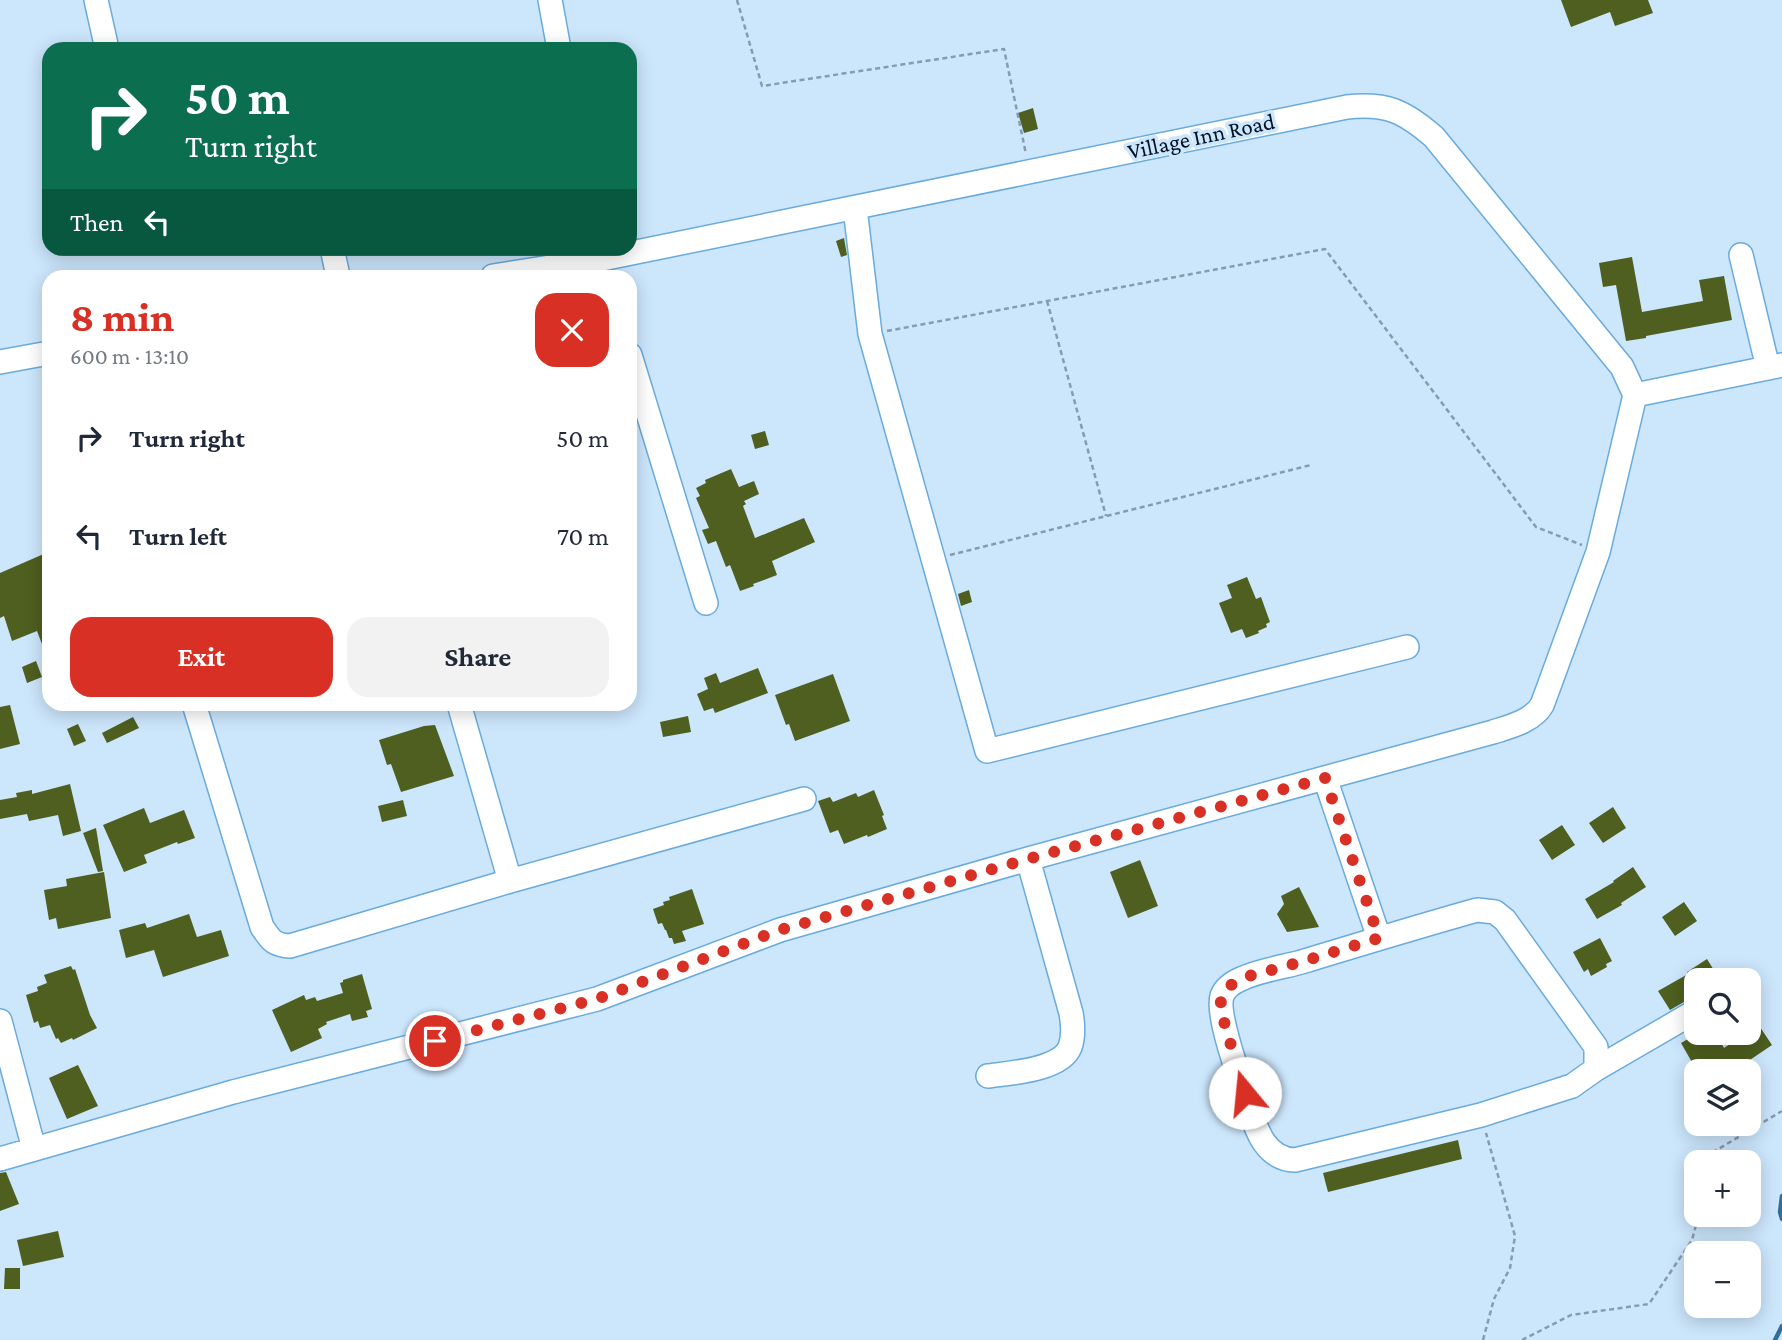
<!DOCTYPE html>
<html lang="en">
<head>
<meta charset="utf-8">
<style>
  :root { --surface:#fff; --page:#f2f2f3; --text:#1f2937; --muted:#747a83; --accent:#d93025 }
  body { margin:0; font-family:"Crimson Pro",serif; background:var(--page); color:var(--text); height:100vh; display:flex; flex-direction:column; font-size:26px; white-space:nowrap }
  * { box-sizing:border-box; margin:0 }
  p { font-size:23px; color:var(--muted) }
  .icon { flex:none; width:38px; height:38px; fill:none; stroke:currentColor; stroke-width:2; stroke-linecap:round; stroke-linejoin:round }
  .map { position:relative; flex:1; overflow:hidden }
  .side { position:absolute; left:42px; top:270px; width:595px; height:441px; display:flex; flex-direction:column; background:var(--surface); border-radius:21px; box-shadow:0 4px 18px #0003 }
  .side>* { flex:none }
  .guide { position:absolute; left:42px; top:42px; width:595px; height:214px; border-radius:21px; box-shadow:0 4px 18px #0003; background:#0b6e4f; color:#fff; overflow:hidden }
  .buttons { position:absolute; left:1684px; top:968px; display:grid; gap:14px }
  .buttons a { display:grid; place-items:center; width:77px; height:77px; border-radius:14px; background:var(--surface); box-shadow:0 4px 18px #0003; font-size:35px }
  .pin { position:absolute; display:grid; place-items:center; width:60px; height:60px; color:#fff; margin:-30px; border:4px solid #fff; border-radius:50%; box-shadow:0 2px 7px #0007 }
  .me { position:absolute; width:77px; margin:-38px; rotate:343deg; stroke-linejoin:round; filter:drop-shadow(0 0 5px #0008) }
  .turn { display:flex; align-items:center; gap:24px; height:147px; padding:0 28px; font-size:32px }
  .turn .icon { width:91px; height:91px; stroke-width:2.5 }
  .turn b { display:block; font-size:49px; line-height:60px }
  .then { display:flex; align-items:center; height:66px; padding:0 28px; background:#0003; gap:14px; font-size:26px }
  .round { display:grid; place-items:center; flex:none; width:74px; height:74px; border-radius:21px; background:var(--page) }
  .head { display:flex; align-items:center; justify-content:space-between; height:119px; padding:0 28px }
  h1 { font-size:42px; font-weight:700; line-height:52px; color:var(--accent) }
  .button { display:flex; gap:14px; margin-top:auto; padding:14px 28px }
  .button a { flex:1; height:80px; border-radius:21px; background:var(--accent); color:#fff; font-size:28px; font-weight:700; line-height:80px; text-align:center }
  .button a+a { background:var(--page); color:var(--text) }
  ul { padding:0; list-style:none }
  li { display:flex; align-items:center; gap:21px; height:98px; padding:0 28px }
  li div { flex:1 }
  li b { display:block; font-size:26px }
  li em { font-style:normal }
  .map>svg:first-child { display:block }
  .lines { fill:none; stroke-linecap:round; stroke-linejoin:round }
  .stream { stroke:#336e9b; stroke-width:4.5 }
  .building { fill:#4e5f1f }
  .minor-casing { stroke:#69abde; stroke-width:26 }
  .path { stroke:#859bb0; stroke-width:2.5; stroke-dasharray:5 3.5; stroke-linecap:butt }
  .minor { stroke:#fff; stroke-width:23 }
  .route { stroke:#d93025; stroke-width:12; stroke-dasharray:0 21.6 }
  .labels { text-anchor:middle; stroke-width:7; stroke-linejoin:round; paint-order:stroke }
  .street-label { font-size:23px; fill:#001023; stroke:#cce6fc }
</style>
</head>
<body>
<div class="map">
<svg width="1782" height="1340" viewBox="0 0 1782 1340">
  <rect width="100%" height="100%" fill="#cce6fc"/>
  <g class="lines">
    <path class="stream" d="M1782 1196 1780 1212 1782 1219
      M1775 1340 1782 1326"/>
  </g>
  <path class="building" d="M1561 0H1648L1653 13 1615 26 1610 12 1571 27Z
    M1033 108 1038 129 1024 133 1018 113Z
    M844 238 847 255 841 257 836 241Z
    M1632 257 1642 312 1703 301 1699 280 1724 276 1732 320 1646 336V338L1626 341 1616 285 1603 287 1599 263Z
    M765 431 769 445 755 449 751 435Z
    M731 469 739 487 754 481 759 494 744 501 746 504 743 506 755 538 804 518 815 542 772 561 777 575 753 584 754 586 740 591 730 565 726 567 716 541 708 544 702 530 709 528 696 498 700 496 696 488 706 483 705 480Z
    M46 553 49 561 48 660 37 631 12 641 4 616 0 618V573Z
    M1247 577 1256 599 1261 597 1270 622 1266 624 1267 627 1258 631 1259 633 1246 638 1242 629 1231 633 1219 603 1232 598 1227 585Z
    M969 590 972 602 961 606 958 594Z
    M36 661 42 677 27 683 22 667Z
    M758 668 768 693 715 713 713 708 704 711 697 694 708 689 704 678 716 673 720 683Z
    M833 674 850 721 795 741 789 724 786 725 775 695Z
    M10 705 20 744 0 749V707Z
    M688 716 691 732 663 737 660 722Z
    M133 717 139 728 107 743 102 733Z
    M78 724 86 741 74 746 67 729Z
    M435 725 454 776 401 792 391 764 387 765 379 740 424 726Z
    M70 784 81 831 63 836 58 815 29 821 27 814 0 819V800L17 797 16 793 32 790V794Z
    M874 790 884 815 882 816 887 829 868 837 867 835 844 844 838 830 830 833 818 801 830 797 833 802 856 793 858 797Z
    M403 800 407 816 382 822 378 806Z
    M1613 807 1626 828 1603 843 1589 823Z
    M144 808 150 823 184 810 195 838 178 844 177 842 144 855 147 863 124 872 103 825Z
    M1562 825 1575 845 1552 860 1539 840Z
    M96 828 103 871 98 872 83 833Z
    M1140 860 1158 906 1128 918 1110 872Z
    M1633 867 1646 887 1621 903 1622 905 1597 919 1585 899 1614 882 1613 881Z
    M104 872 111 918 58 929 56 918 49 920 44 890 67 886 66 879Z
    M1299 887 1319 927 1287 932 1277 914 1284 904 1281 896Z
    M692 889 704 924 682 931 686 941 674 944 672 938H669L666 930H665L662 923 658 924 653 909 664 905 663 902 670 900 669 897Z
    M1684 902 1697 921 1675 936 1662 917Z
    M189 914 197 937 221 930 229 956 163 977 154 950 126 958 119 930 145 923 147 928Z
    M1600 938 1612 961 1606 964 1607 967 1591 976 1588 969 1584 972 1573 952Z
    M1707 959 1720 980H1696V995L1670 1010 1658 991 1688 974 1687 972Z
    M71 966 73 970 75 969 90 1015 97 1028 73 1040 72 1038 61 1043 58 1038 56 1039 50 1025 40 1028 38 1021 34 1023 26 995 38 991 37 987 47 983 44 975Z
    M362 974 372 1009 366 1011 368 1017 352 1021 350 1014 326 1022 327 1024 318 1029 322 1038 291 1052 272 1010 304 995 306 1000 315 997 317 1001 343 993 340 983 343 982V980Z
    M1748 1009 1772 1045 1741 1066 1743 1071H1697L1681 1043 1700 1032H1715L1724 1048 1748 1032Z
    M78 1065 98 1106 67 1119 49 1078Z
    M1458 1140 1462 1159 1328 1192 1323 1173Z
    M6 1172 19 1204 0 1211V1173Z
    M58 1231 64 1257 23 1266 17 1240Z
    M5 1268H20V1289H4Z"/>
  <g class="lines">
    <g class="minor-casing">
      <path id="minor" d="M96 0 107 49
        M550 0 559 49
        M855 208 870 334 987 751 1407 647
        M332 248 338 276
        M1741 255 1768 368
        M493 276 602 259 1347 107C1387 103 1404 111 1434 137L1622 367 1635 395 1782 365
        M630 355 706 603
        M0 362 49 353
        M194 704 262 927C271 940 273 945 290 946L510 881 804 799
        M459 704 510 881
        M1325 778 1379 938
        M1477 910 1495 912 1505 920 1596 1047V1069L1572 1086 1481 1115 1295 1160C1263 1159 1255 1125 1246 1099 1240 1078 1216 1015 1222 996 1225 988 1234 982 1241 979 1262 969 1287 967 1308 960 1364 943 1420 926 1477 910Z
        M0 1021 34 1149
        M1596 1069 1696 1011
        M988 1076C1010 1073 1061 1070 1070 1047 1074 1036 1073 1024 1071 1013L1028 859
        M0 1159 233 1092 597 999 780 930 1028 859 1493 732C1509 727 1533 721 1542 705 1544 700 1546 694 1548 689L1598 552 1635 395"/>
    </g>
    <path class="path" d="M737 0 762 86 1004 49 1026 154
      M1047 301 1106 516
      M887 331 1325 249 1536 527 1582 545
      M950 555 1311 465
      M1712 1162 1715 1151 1782 1111
      M1483 1340 1494 1299 1510 1268 1515 1236 1486 1133
      M1522 1340 1571 1315 1649 1304 1692 1240 1699 1214"/>
    <use href="#minor" class="minor"/>
  </g>
  <g class="lines">
    <path class="route" d="M435 1041 597 999 780 930 1028 859 1325 778 1379 938 1301 962 1242 978 1231 985 1222 994 1220 1008 1245 1093"/>
  </g>
  <g class="labels">
    <g class="street-label">
      <text transform="translate(1201 136) rotate(-12)" y="8">Village Inn Road</text>
    </g>
  </g>
</svg>
<div class="buttons">
<a><svg class="icon" aria-label="search" viewBox="0 0 24 24"><circle cx="10" cy="10" r="6"/><path d="M15 15l6 6"/></svg></a>
<a><svg class="icon" aria-label="layers" viewBox="0 0 24 24"><path d="M12 4l9 5-9 5-9-5zM3 14l9 5 9-5"/></svg></a>
<a>+</a>
<a>−</a>
</div>
<div class="pin" style="left:435px;top:1041px;background:#d93025"><svg class="icon" aria-label="arrive" viewBox="0 0 24 24"><path d="M6 21V4h12l-3 4 3 4H6"/></svg></div>
<svg class="me" style="left:1245px;top:1093px" viewBox="-20 -20 40 40"><circle r="19" fill="#fff"/><path d="M0-13L10 11 0 6-10 11z" fill="#d93025"/></svg>
<div class="guide">
<div class="turn"><svg class="icon" aria-label="right" viewBox="0 0 24 24"><path d="M7 20v-9h11M14 6l5 5-5 5"/></svg><div><b>50 m</b>Turn right</div></div>
<div class="then">Then<svg class="icon" aria-label="left" viewBox="0 0 24 24"><path d="M17 20v-9H6M10 6l-5 5 5 5"/></svg></div>
</div>
<section class="side">
<div class="head"><div><h1>8 min</h1><p>600 m · 13:10</p></div><a class="round" style="background:#d93025;color:#fff"><svg class="icon" aria-label="close" viewBox="0 0 24 24"><path d="M6 6l12 12M18 6L6 18"/></svg></a></div>
<ul>
<li><svg class="icon" aria-label="right" viewBox="0 0 24 24"><path d="M7 20v-9h11M14 6l5 5-5 5"/></svg><div><b>Turn right</b></div><em>50 m</em></li>
<li><svg class="icon" aria-label="left" viewBox="0 0 24 24"><path d="M17 20v-9H6M10 6l-5 5 5 5"/></svg><div><b>Turn left</b></div><em>70 m</em></li>
</ul>
<div class="button"><a>Exit</a><a>Share</a></div>
</section>
</div>
</body>
</html>
